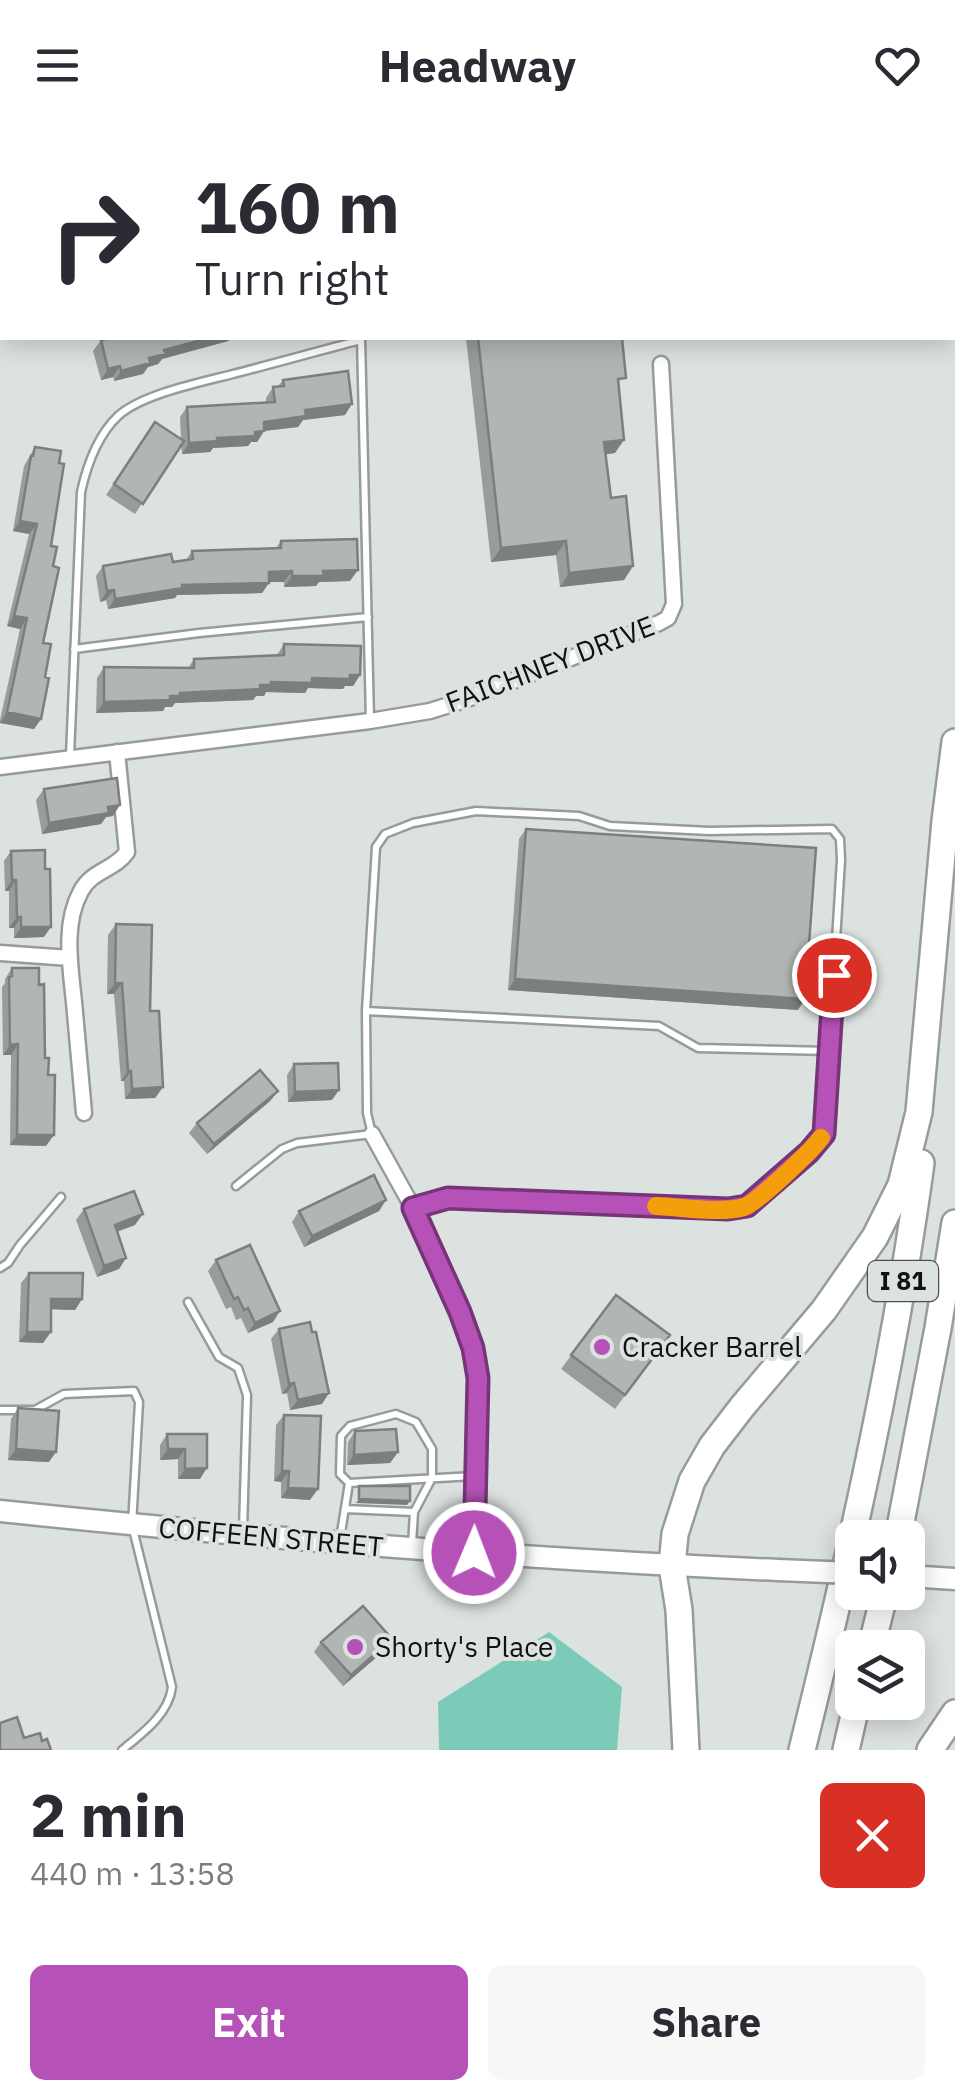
<!DOCTYPE html>
<html lang="en">
<head>
<meta charset="utf-8">
<style>
  :root { --surface:#fff; --page:#f7f7f7; --text:#2b2b33; --muted:#7c7c81; --accent:#b551b7 }
  body { margin:0; font-family:"IBM Plex Sans",sans-serif; background:var(--page); color:var(--text); height:100vh; display:flex; flex-direction:column; font-size:38px; white-space:nowrap }
  * { box-sizing:border-box; margin:0 }
  p { font-size:32px; color:var(--muted) }
  .icon { flex:none; width:55px; height:55px; fill:none; stroke:currentColor; stroke-width:2; stroke-linecap:round; stroke-linejoin:round }
  .map { position:relative; height:1620px; overflow:hidden }
  .side { display:flex; flex-direction:column; background:var(--surface); flex:1 }
  .side>* { flex:none }
  .top-card { position:absolute; left:0px; top:0px; width:955px; height:210px; box-shadow:0 5px 25px #0003; background:#fff; color:var(--text); overflow:hidden }
  .controls { position:absolute; left:835px; top:1390px; display:grid; gap:20px }
  .controls a { display:grid; place-items:center; width:90px; height:90px; border-radius:15px; background:var(--surface); box-shadow:0 5px 25px #0003; font-size:50px }
  .pin { position:absolute; display:grid; place-items:center; width:85px; height:85px; color:#fff; margin:-42px; border:5px solid #fff; border-radius:50%; box-shadow:0 2px 10px #0007 }
  .me { position:absolute; width:110px; margin:-55px; rotate:1deg; stroke-linejoin:round; filter:drop-shadow(0 0 8px #0008) }
  .turn { display:flex; align-items:center; gap:35px; height:210px; padding:0 30px; font-size:45px }
  .turn .icon { width:130px; height:130px; stroke-width:2.5 }
  .turn b { display:block; font-size:70px; line-height:85px }
  .round { display:grid; place-items:center; flex:none; width:105px; height:105px; border-radius:15px; background:var(--page) }
  .summary { display:flex; align-items:center; justify-content:space-between; height:170px; padding:0 30px }
  h1 { font-size:60px; font-weight:800; line-height:75px }
  .cta { display:flex; gap:20px; margin-top:auto; padding:20px 30px }
  .cta a { flex:1; height:115px; border-radius:15px; background:var(--accent); color:#fff; font-size:40px; font-weight:800; line-height:115px; text-align:center }
  .cta a+a { background:var(--page); color:var(--text) }
  header { display:flex; justify-content:space-between; align-items:center; height:130px; padding:0 30px; background:var(--surface); font-size:45px; font-weight:800 }
  .map>svg:first-child { display:block }
  .green { fill:#7ccbb8 }
  .lines { fill:none; stroke-linecap:round; stroke-linejoin:round }
  .service-casing { stroke:#979c9b; stroke-width:11 }
  .minor-casing { stroke:#979c9b; stroke-width:19 }
  .secondary-casing { stroke:#979c9b; stroke-width:25 }
  .motorway-casing { stroke:#979c9b; stroke-width:30 }
  .service { stroke:#fff; stroke-width:6 }
  .minor { stroke:#fff; stroke-width:14 }
  .secondary { stroke:#fff; stroke-width:20 }
  .motorway { stroke:#fff; stroke-width:25 }
  .secondary-bridge-casing { stroke:#979c9b; stroke-width:25; stroke-linecap:butt }
  .secondary-bridge { stroke:#fff; stroke-width:20 }
  .wall { fill:#989d9c }
  .shaded-wall { fill:#7c7f7f }
  .building { fill:#b1b6b5; stroke:#7c7f7f; stroke-width:2.5 }
  .route-casing { stroke:#763577; stroke-width:25 }
  .route { stroke:#b551b7; stroke-width:18 }
  .slow { stroke:#f59e0b; stroke-width:18 }
  .poi-dot { fill:#b551b7; stroke:#dce2e0; stroke-width:4 }
  .labels { text-anchor:middle; stroke-width:8; stroke-linejoin:round; paint-order:stroke }
  .shield { fill:#dce2e0; stroke:#4d504f; stroke-width:2.5 }
  .shield-label { font-size:25px; font-weight:bold; fill:#101211 }
  .street-label { font-size:28px; fill:#101211; stroke:#dce2e0 }
  .poi-label { font-size:28px; fill:#101211; stroke:#dce2e0; text-anchor:start }
</style>
</head>
<body>
<header><svg class="icon" aria-label="menu" viewBox="0 0 24 24"><path d="M4 6h16M4 12h16M4 18h16"/></svg>Headway<svg class="icon" aria-label="heart" viewBox="0 0 24 24"><path d="M12 20l-8-8c-3-5 5-10 8-4 3-6 11-1 8 4z"/></svg></header>
<div class="map">
<svg width="955" height="1620" viewBox="0 0 955 1620">
  <rect width="100%" height="100%" fill="#dce2e0"/>
  <path class="green" d="M549 1502 622 1557 617 1620H439L438 1572Z"/>
  <g class="lines">
    <g class="service-casing">
      <path id="service" d="M499 0V2
        M361 208 370 590
        M74 519 199 503 368 487
        M70 626 81 362C87 335 97 306 118 286 142 264 202 252 233 244 276 233 318 221 361 210
        M366 881 659 896 698 918 830 921
        M236 1056 282 1019 297 1013 372 1004 367 983 366 881 376 717 385 704 413 693 476 681 579 686 610 696 709 701 832 699 840 709 841 730 824 1004 809 1023 747 1076 728 1079 448 1068 415 1078
        M0 1138 8 1133 20 1115 61 1067
        M188 1172 219 1227 238 1238 247 1265 243 1400
        M0 1280H35L64 1264 134 1261 139 1272 132 1395 172 1557C169 1584 142 1604 122 1620
        M345 1379 414 1382 432 1348V1319L416 1292 396 1284 350 1296 341 1306 340 1344 349 1353
        M340 1409 349 1353 474 1346
        M412 1415 414 1382"/>
    </g>
    <g class="minor-casing">
      <path id="minor" d="M0 637 370 591 430 581 465 570 659 493 668 488 674 474 661 234
        M0 823 70 828
        M84 983C81 950 78 916 75 883 72 844 61 797 81 761 92 740 115 740 127 722L117 622
        M372 1004 413 1078 461 1182 473 1218 478 1248 474 1423"/>
    </g>
    <g class="secondary-casing">
      <path id="secondary" d="M0 1381C259 1408 518 1429 778 1440
        M908 1446 955 1449"/>
    </g>
    <g class="motorway-casing">
      <path id="motorway" d="M947 0V2
        M952 74 955 108
        M898 1408 938 1198 955 1093
        M871 1518 885 1462
        M686 1620 679 1480 672 1436 675 1404 692 1351 712 1316 742 1277 824 1180 875 1107 901 1055 919 982 945 691 955 612
        M802 1620C850 1426 894 1231 921 1033
        M846 1620 857 1572
        M930 1620 955 1583"/>
    </g>
    <use href="#service" class="service"/>
    <use href="#minor" class="minor"/>
    <use href="#secondary" class="secondary"/>
    <use href="#motorway" class="motorway"/>
    <g class="secondary-bridge-casing">
      <path id="secondary-bridge" d="M778 1440 852 1443"/>
    </g>
    <use href="#secondary-bridge" class="secondary-bridge"/>
  </g>
  <path class="wall" d="M112 208H231L228 211 162 229 158 234 148 237 143 244 114 251 113 247 101 250 93 221 101 210Z
    M466 208H622L615 323 606 324 611 368 633 436 624 450 560 457 556 425 491 432Z
    M283 250 345 285 303 290 298 297 264 301 257 312H251L248 316 213 318 210 322 182 324 181 315 135 384 106 365 155 292 181 309 180 287 187 277 266 272V268L273 257 278 256Z
    M35 317 53 436 43 513 45 547 41 589 34 599 0 593V590L20 499 7 496 29 404 13 401 24 336Z
    M281 411 350 451 319 452 316 456 284 457V452H269L262 463 177 465 175 468 108 479 106 470 100 472 96 446 103 436 173 432 186 430 192 421 275 419Z
    M284 514 360 545 353 556H345L343 559 308 558 305 563 266 562 264 566H256L253 570 175 573 172 577H165L163 581 96 583 97 548 104 537 188 538 194 529 277 525Z
    M44 659 113 686 106 687 101 694 42 704 36 670Z
    M526 699 798 880 508 860 519 709Z
    M11 721 44 807 14 808V798H9V761H5L4 731Z
    M116 794 150 881 163 957 155 968 125 969 124 951H121L114 864H107L108 805Z
    M12 838 46 1016 10 1015 11 925H3L2 857 5 853V849Z
    M294 934 332 970 288 972 287 945Z
    M278 961 270 971 207 1024 189 1003 197 993Z
    M386 1070 379 1081 304 1117 292 1092 299 1081Z
    M84 1079 135 1095 117 1102 126 1128 119 1139 97 1147 76 1090Z
    M216 1130 273 1192 248 1203 241 1188 236 1190 231 1177 226 1179 208 1141Z
    M29 1143 82 1169 75 1180 51 1179 43 1213 19 1212 21 1153Z
    M616 1165 670 1205 615 1279 561 1239Z
    M279 1199 322 1274 290 1280 287 1263 282 1264 271 1209Z
    M18 1278 49 1332 8 1330 11 1289Z
    M284 1285 310 1370 281 1368V1352L274 1351 276 1295Z
    M355 1301 398 1322 390 1333 347 1335 348 1312Z
    M167 1304H207L200 1349H178V1329L160 1330V1315Z
    M392 1509 385 1520 343 1556 314 1522 321 1512Z"/>
  <path class="shaded-wall" d="M209 208H231L228 211 162 229 158 234 148 237 143 244 114 251 121 241 164 220Z
    M711 208H754L710 210Z
    M120 236 113 247 101 250 108 239Z
    M352 274 345 285 303 290 298 297 263 301H264L257 312H251L248 316 213 318 210 322 182 324 189 313 217 308 264 292 305 280Z
    M624 310 615 323 595 326 604 312Z
    M20 391 37 394 29 404 13 401Z
    M566 411 556 425 491 432 501 418Z
    M633 436 624 450 560 457 569 443Z
    M358 440 350 451 319 452 316 456 284 457 292 446 323 441Z
    M292 441 284 452H262L269 442Z
    M269 453 262 463 177 465 175 468 108 479 115 469 182 455Z
    M114 460 106 470 100 472 107 461Z
    M14 486 27 488 20 499 7 496Z
    M350 545H360L353 556H345L343 559 308 558 305 563 266 562 264 566H256L253 570 175 573 172 577H165L163 581 96 583 104 572 170 566 180 563 260 555 271 552Z
    M7 582 41 589 34 599 0 593Z
    M120 675 113 686 106 687 101 694 42 704 49 693Z
    M12 750H16L9 761H5Z
    M17 787H21L14 798H9Z
    M21 797H51L44 807 14 808Z
    M515 849 805 869 798 880 508 860Z
    M115 853H122L114 864H107Z
    M18 914 11 925H3L10 915Z
    M128 941H131L124 951H121Z
    M163 957 155 968 125 969 132 959Z
    M339 960 332 970 288 972 295 962Z
    M278 961 270 971 207 1024 214 1014Z
    M17 1005H54L46 1016 10 1015Z
    M386 1070 379 1081 304 1117 312 1106Z
    M143 1084 135 1095 107 1105 115 1095Z
    M126 1128 119 1139 97 1147 104 1136Z
    M51 1169H82L75 1180 44 1179Z
    M280 1181 273 1192 248 1203 255 1193Z
    M27 1202H51L43 1213 19 1212Z
    M294 1253 287 1263 282 1264 289 1254Z
    M329 1263 322 1274 290 1280 298 1270Z
    M16 1319 56 1322 49 1332 8 1330Z
    M168 1319H185L178 1329 160 1330Z
    M398 1322 390 1333 347 1335 354 1325Z
    M207 1338 200 1349H178L185 1339Z
    M282 1341H289L281 1352 274 1351Z
    M288 1358 318 1359 310 1370 281 1368Z
    M359 1369 410 1371 407 1375 356 1373Z
    M392 1509 385 1520 343 1556 351 1545Z"/>
  <path class="building" d="M46 0H205L206 2H46Z
    M547 0H579V2H547Z
    M112 208H209L164 220 166 224 149 228 150 233 121 241 120 236 108 239 101 210Z
    M478 208H622L626 248 618 249 624 310 604 312 611 368 626 366 633 436 569 443 566 411 501 418Z
    M348 241 352 274 305 280 306 286 264 292V301L255 302V306L217 308 218 311 189 313 187 277 275 272 273 257 284 256 283 250Z
    M155 292 184 311 143 374 114 354Z
    M35 317 61 321 59 333 64 334 51 416 57 417 53 436 59 438 43 513 51 514 45 547 49 548 41 589 7 582 27 488 14 486 37 394 20 391 31 326H33Z
    M357 409 358 440 323 441 324 446H292V441L269 442V453L182 455 183 458 115 469 114 460 107 461 103 436 171 424 173 432 193 429 192 421 281 418V411Z
    M284 514 361 516 360 545H350V549L312 548V553L271 552V555H260V559L180 563V566H170V570L104 572V537L194 538V529L284 525Z
    M117 648 120 675 108 677 109 683 49 693 44 659Z
    M526 699 816 718 805 869 515 849Z
    M45 720V739H50L51 797H21V787H17L16 750H12L11 721Z
    M116 794 152 795 150 881H159L163 957 132 959 131 941H128L122 853H115Z
    M12 838H39V855L44 854 45 928H49L48 945H55L54 1005H17L18 914 10 915 9 847 12 846Z
    M338 933 339 960 295 962 294 934Z
    M260 940 278 961 214 1014 197 993Z
    M374 1045 386 1070 312 1106 299 1081Z
    M134 1061 143 1084 115 1095 126 1128 104 1136 84 1079Z
    M250 1115 280 1181 255 1193 248 1178 244 1180 238 1167 234 1169 216 1130Z
    M29 1143H83L82 1169H51V1202H27Z
    M616 1165 670 1205 625 1265 571 1225Z
    M310 1192 312 1202H316L329 1263 298 1270 294 1253 289 1254 279 1199Z
    M18 1278 59 1281 56 1322 16 1319Z
    M284 1285 321 1286 318 1359 288 1358 289 1341H282Z
    M396 1299 398 1322 354 1325 355 1301Z
    M167 1304H207V1338L185 1339V1319H168Z
    M359 1356H410V1371L359 1369Z
    M363 1476 392 1509 351 1545 321 1512Z
    M17 1587 24 1608 40 1603 42 1611 47 1609 51 1620H0V1593Z"/>
  <g class="lines">
    <g class="route-casing">
      <path id="route" d="M474 1423 478 1248 473 1218 460 1182 413 1078 448 1068 728 1079 747 1076 809 1022 824 1004 834 845"/>
    </g>
    <use href="#route" class="route"/>
    <path class="slow" d="M656 1076C681 1077 720 1084 744 1077 758 1072 810 1022 821 1008"/>
  </g>
  <g class="poi-dot">
    <circle cx="602" cy="1217" r="10"/>
    <circle cx="355" cy="1517" r="10"/>
  </g>
  <g class="labels">
    <rect class="shield" x="868" y="1131" width="70" height="40" rx="8"/>
    <g class="shield-label">
      <text x="903" y="1160">I 81</text>
    </g>
    <g class="street-label">
      <text transform="translate(550 534) rotate(-21)" y="10">FAICHNEY DRIVE</text>
      <text transform="translate(271 1407) rotate(5)" y="10">COFFEEN STREET</text>
    </g>
    <g class="poi-label">
      <text x="622" y="1227">Cracker Barrel</text>
      <text x="375" y="1527">Shorty's Place</text>
    </g>
  </g>
</svg>
<div class="controls">
<a><svg class="icon" aria-label="sound" viewBox="0 0 24 24"><path d="M4 9h4l5-4v14l-5-4H4zM17 9q2 3 0 6"/></svg></a>
<a><svg class="icon" aria-label="layers" viewBox="0 0 24 24"><path d="M12 4l9 5-9 5-9-5zM3 14l9 5 9-5"/></svg></a>
</div>
<div class="pin" style="left:834px;top:845px;background:#d93025"><svg class="icon" aria-label="arrive" viewBox="0 0 24 24"><path d="M6 21V4h12l-3 4 3 4H6"/></svg></div>
<svg class="me" style="left:474px;top:1423px" viewBox="-20 -20 40 40"><circle r="17" fill="#b551b7" stroke="#fff" stroke-width="3"/><path d="M0-11L8 9 0 5-8 9z" fill="#fff"/></svg>
<div class="top-card">
<div class="turn"><svg class="icon" aria-label="right" viewBox="0 0 24 24"><path d="M7 20v-9h11M14 6l5 5-5 5"/></svg><div><b>160 m</b>Turn right</div></div>
</div>
</div>
<section class="side">
<div class="summary"><div><h1>2 min</h1><p>440 m · 13:58</p></div><a class="round" style="background:#d93025;color:#fff"><svg class="icon" aria-label="close" viewBox="0 0 24 24"><path d="M6 6l12 12M18 6L6 18"/></svg></a></div>
<div class="cta"><a>Exit</a><a>Share</a></div>
</section>
</body>
</html>
